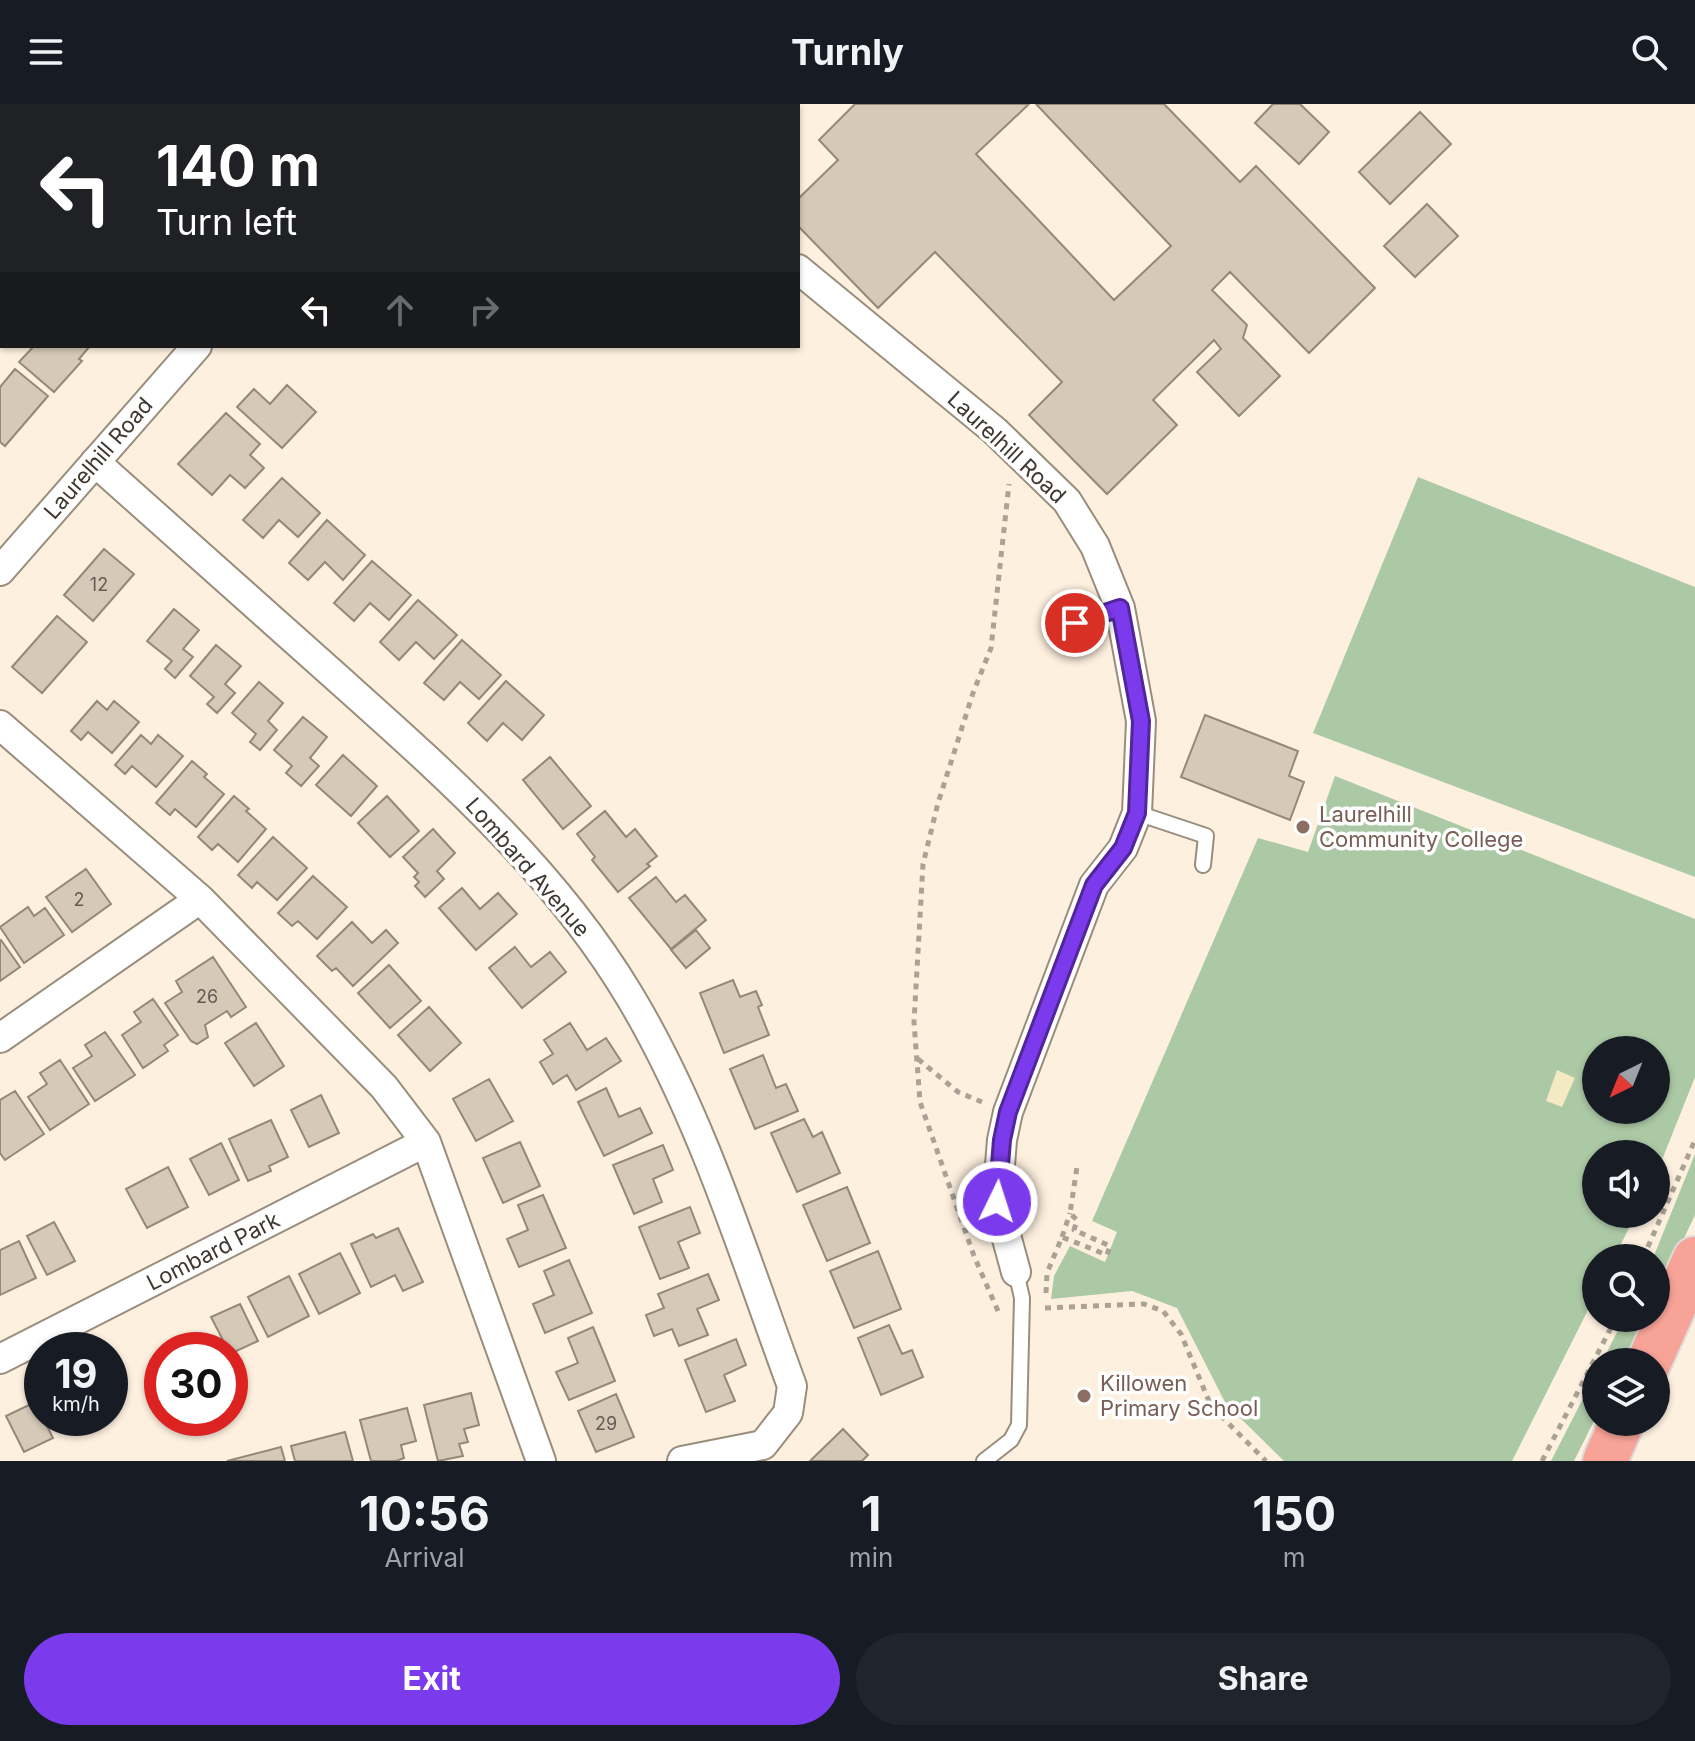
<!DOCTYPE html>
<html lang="en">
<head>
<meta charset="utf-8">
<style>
  :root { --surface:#171b24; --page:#20242c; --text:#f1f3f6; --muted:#9ea1a6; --accent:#7c3aed }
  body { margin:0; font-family:Inter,sans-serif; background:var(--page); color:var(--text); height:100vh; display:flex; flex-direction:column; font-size:30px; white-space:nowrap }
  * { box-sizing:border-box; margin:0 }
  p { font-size:26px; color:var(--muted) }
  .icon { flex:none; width:44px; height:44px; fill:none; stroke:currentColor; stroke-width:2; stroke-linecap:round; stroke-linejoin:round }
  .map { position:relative; height:1357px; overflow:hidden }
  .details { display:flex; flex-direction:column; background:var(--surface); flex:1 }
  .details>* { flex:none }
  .hud { position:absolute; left:0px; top:0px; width:800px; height:244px; box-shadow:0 2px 6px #0004; background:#202124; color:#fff; overflow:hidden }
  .needle { width:52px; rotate:223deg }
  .tools { position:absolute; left:1582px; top:932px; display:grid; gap:16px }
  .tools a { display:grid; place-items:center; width:88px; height:88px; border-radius:50%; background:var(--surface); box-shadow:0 2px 6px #0004; font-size:40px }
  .speed { position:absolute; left:24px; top:1228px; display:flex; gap:16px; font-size:40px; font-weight:700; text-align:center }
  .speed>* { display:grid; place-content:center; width:104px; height:104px; border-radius:50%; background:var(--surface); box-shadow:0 2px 6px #0004; line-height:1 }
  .speed small { font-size:20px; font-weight:400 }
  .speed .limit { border:12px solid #d22; background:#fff; color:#111 }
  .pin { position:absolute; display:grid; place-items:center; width:68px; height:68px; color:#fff; margin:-34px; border:4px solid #fff; border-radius:50%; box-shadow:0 2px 8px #0007 }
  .me { position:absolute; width:88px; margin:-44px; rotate:4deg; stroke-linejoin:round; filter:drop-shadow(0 0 6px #0008) }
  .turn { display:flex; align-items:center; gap:28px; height:168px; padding:0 24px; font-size:36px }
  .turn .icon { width:104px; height:104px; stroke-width:2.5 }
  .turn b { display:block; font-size:56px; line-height:68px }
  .lanes { display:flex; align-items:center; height:76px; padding:0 24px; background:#0003; justify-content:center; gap:40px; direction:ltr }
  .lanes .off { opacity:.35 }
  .eta { display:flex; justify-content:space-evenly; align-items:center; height:136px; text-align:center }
  .eta b { font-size:48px; font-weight:700; line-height:56px }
  .action { display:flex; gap:16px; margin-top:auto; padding:16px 24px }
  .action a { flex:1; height:92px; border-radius:48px; background:var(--accent); color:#fff; font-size:32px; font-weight:700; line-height:92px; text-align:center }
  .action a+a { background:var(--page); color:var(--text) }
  header { display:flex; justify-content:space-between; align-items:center; height:104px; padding:0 24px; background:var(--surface); font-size:36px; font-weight:700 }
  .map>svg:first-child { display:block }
  .green { fill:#acc9a5; fill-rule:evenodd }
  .sand { fill:#f3e9c3 }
  .building { fill:#d6c9b8; stroke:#948878; stroke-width:2 }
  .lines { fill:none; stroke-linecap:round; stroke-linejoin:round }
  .service-casing { stroke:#998d7d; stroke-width:18 }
  .minor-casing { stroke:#998d7d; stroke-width:32 }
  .primary-casing { stroke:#dcdbda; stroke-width:48 }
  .path { stroke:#aba195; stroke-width:5; stroke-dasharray:6 6; stroke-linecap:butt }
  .service { stroke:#fff; stroke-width:14 }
  .minor { stroke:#fff; stroke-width:28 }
  .primary { stroke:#f8a397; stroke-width:44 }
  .route-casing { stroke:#51269a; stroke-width:20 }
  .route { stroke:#7c3aed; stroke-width:14 }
  .education-dot { fill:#8d6e63; stroke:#fff; stroke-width:3 }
  .labels { text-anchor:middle; stroke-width:7; stroke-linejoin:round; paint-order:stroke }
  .number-label { font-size:18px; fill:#645c54 }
  .street-label { font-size:22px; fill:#3e3832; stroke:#fff }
  .education-label { font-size:22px; fill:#785e54; stroke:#fff; text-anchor:start }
</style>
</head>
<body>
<header><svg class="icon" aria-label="menu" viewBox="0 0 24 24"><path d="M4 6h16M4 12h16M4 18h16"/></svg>Turnly<svg class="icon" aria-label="search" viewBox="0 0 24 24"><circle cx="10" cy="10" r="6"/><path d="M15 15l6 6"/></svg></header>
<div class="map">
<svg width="1695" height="1357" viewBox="0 0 1695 1357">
  <rect width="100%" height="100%" fill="#fef0df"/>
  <path class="green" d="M1418 373 1695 483V773L1313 629Z
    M1335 672 1695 815V973L1656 1071V1050H1596V1110H1636L1614 1154H1596V1190L1512 1357H1284L1226 1300 1177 1204 1132 1187 1051 1195 1054 1172 1070 1142 1105 1158 1117 1128 1092 1117 1258 734 1308 748ZM1596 946H1656V1006H1596Z
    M1695 1050V1111L1656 1193V1154H1653Z
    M1624 1214H1645L1624 1258H1602Z
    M1596 1269V1313L1574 1357H1551Z"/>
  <path class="sand" d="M1557 966 1575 974 1562 1003 1546 997Z"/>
  <path class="building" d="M245 0H301L243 2Z
    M855 0H1029L976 50 1114 196 1171 142 1036 0H1164L1240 78 1256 62 1375 184 1309 249 1230 168 1212 186 1247 221 1243 234 1280 272 1239 312 1197 268 1221 245 1214 236 1153 296 1177 321 1107 390 1029 311 1062 278 935 148 878 204 798 122V95L838 56 819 36Z
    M1273 0H1300L1329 28 1299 60 1255 19Z
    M1420 8 1451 40 1390 100 1359 68Z
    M1427 100 1458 132 1415 173 1384 142Z
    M34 242H90L79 255 82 257 54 288 19 258Z
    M15 265 48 292 5 342 0 338V283Z
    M287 281 316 308 282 344 237 303 254 285 270 300Z
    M226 309 260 340 250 351 264 364 245 384 230 371 212 391 178 360Z
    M282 374 320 409 298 433 279 416 263 434 243 416Z
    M327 416 365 451 343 476 325 458 308 476 289 459Z
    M104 445 134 470 93 517 64 491Z
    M372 457 411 491 389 516 370 499 354 517 334 499Z
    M418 496 457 531 434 555 416 538 399 556 380 538Z
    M174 505 199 526 183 545 193 553 175 574 165 565 172 557 147 537Z
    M57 512 87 538 42 589 12 563Z
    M462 536 501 571 479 595 460 578 444 596 424 579Z
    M216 541 241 562 225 580 235 589 217 609 207 600 214 593 190 572Z
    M506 577 544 611 522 636 503 619 487 637 468 619Z
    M259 578 283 599 268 617 277 626 260 646 250 638 256 630 232 609Z
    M97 597 107 606 114 597 139 618 112 649 88 628 81 636 71 627Z
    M1205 611 1298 647 1289 672 1304 678 1290 716 1181 673Z
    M303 613 327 633 310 654 319 662 301 682 286 669 292 662 274 646Z
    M141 631 151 640 158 631 183 652 156 683 132 662 125 670 115 661Z
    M343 651 377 682 351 712 316 681Z
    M550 653 591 702 563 725 523 676Z
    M192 657 207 670 204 673 224 690 196 723 175 705 170 711 156 699Z
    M234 692 249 705 246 707 266 725 238 758 218 740 212 746 198 733Z
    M387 692 419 727 390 753 358 719Z
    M605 707 626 733 635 725 657 752 647 760 650 762 618 788 592 756 595 753 577 730Z
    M433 725 455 749 437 767 444 775 425 793 415 782 419 778 414 773 418 769 403 753Z
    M273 733 307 764 277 796 257 778 252 784 238 771Z
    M86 765 111 800 72 828 46 793Z
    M313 772 347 803 317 835 298 817 292 822 278 809Z
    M656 773 676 798 685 791 706 816 671 845 629 794Z
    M462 784 480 805 498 789 517 810 476 846 439 804Z
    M28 803 34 812 45 804 64 831 24 859 0 823Z
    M352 818 372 839 386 826 398 839 353 882 336 864 332 867 317 852Z
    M696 826 710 844 686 864 671 846Z
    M1 836 20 863 0 877V837Z
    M515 843 531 863 550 848 566 868 522 904 489 864Z
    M213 853 246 903 231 913 227 907 205 921 208 933 197 940 191 937 165 899 182 888 176 877Z
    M389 861 421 897 390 924 358 889Z
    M733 876 740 893 756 887 762 901 758 903 769 931 724 949 700 889Z
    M153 895 178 931 164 941 168 947 143 964 122 931 141 918 134 908Z
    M429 903 461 939 430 967 398 931Z
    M256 919 284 962 254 982 225 939Z
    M570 919 587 946 606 934 621 957 576 986 567 971 553 980 540 958 553 950 544 936Z
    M105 928 135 971 95 997 73 964 92 952 85 941Z
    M763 951 776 984 786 980 798 1007 755 1025 730 965Z
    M60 956 89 1000 50 1026 28 993 47 980 40 969Z
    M489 975 513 1017 476 1037 453 995Z
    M606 984 619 1013 640 1004 652 1029 604 1052 578 998Z
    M15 987 44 1030 5 1056 0 1049V996Z
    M321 991 339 1029 309 1043 291 1006Z
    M804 1015 813 1033 822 1028 840 1069 797 1088 771 1029Z
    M271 1016 288 1053 269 1062 271 1067 248 1077 229 1035Z
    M520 1038 540 1082 503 1099 483 1054Z
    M221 1039 239 1076 209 1091 190 1055Z
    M663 1041 673 1066 653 1075 662 1098 634 1110 613 1061Z
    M168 1063 188 1103 147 1124 126 1085Z
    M847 1083 870 1139 827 1157 803 1101Z
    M543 1091 566 1144 519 1163 507 1135 528 1126 518 1101Z
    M690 1103 700 1129 678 1138 689 1164 660 1175 639 1123Z
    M54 1118 75 1157 47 1171 27 1132Z
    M398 1124 423 1178 403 1187 395 1171 371 1183 351 1140 373 1130 376 1134Z
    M19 1137 36 1174 0 1191V1146Z
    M878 1147 901 1205 854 1224 830 1167Z
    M340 1149 360 1189 319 1210 299 1170Z
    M569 1156 592 1209 545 1229 533 1200 554 1191 544 1167Z
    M708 1170 719 1196 697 1205 708 1231 679 1242 672 1225 654 1232 646 1211 664 1204 658 1190Z
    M289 1172 309 1212 268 1233 248 1193Z
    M240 1200 258 1237 230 1250 211 1213Z
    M889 1221 902 1250 912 1246 923 1273 881 1291 858 1234Z
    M593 1223 615 1277 569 1296 556 1268 578 1259 568 1234Z
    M736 1235 746 1261 724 1271 735 1297 706 1308 685 1256Z
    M471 1289 479 1321 464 1325 468 1338 459 1340 463 1352 438 1357 424 1301Z
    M616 1290 634 1333 596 1348 578 1307Z
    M35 1298 53 1334 24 1348 6 1312Z
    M407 1304 416 1337 401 1341 404 1354 396 1357H371L360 1316Z
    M843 1325 868 1351 862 1357H810Z
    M345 1328 353 1357H295L291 1342Z
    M281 1343 285 1357H227Z"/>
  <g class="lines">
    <g class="service-casing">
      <path id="service" d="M1053 526 1120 504
        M1137 709 1206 732 1203 761
        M984 1357 1011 1336 1019 1321 1022 1194 1016 1168"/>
    </g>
    <g class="minor-casing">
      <path id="minor" d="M629 0 631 2
        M415 2 417 0
        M798 165 995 327 1067 397 1095 442 1120 504 1141 617 1137 709 1123 744 1094 781 1008 1008 1002 1036 997 1098 1016 1168
        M95 358C178 432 261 506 344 580 449 674 555 768 629 891 701 1010 744 1152 792 1282L788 1309 763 1341 682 1357
        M0 467 197 242
        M0 621 200 795 384 983 426 1038 541 1357
        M0 934 200 795
        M0 1255 426 1038"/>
    </g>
    <g class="primary-casing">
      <path id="primary" d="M1649 1258 1695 1155
        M1605 1357 1622 1318"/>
    </g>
    <path class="path" d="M918 955 958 988 982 998
      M1062 1133 1070 1109
      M1643 1154 1695 1036
      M1046 1189 1047 1169 1062 1133 1107 1151 1110 1142 1074 1126 1077 1116 1070 1109 1077 1063
      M1045 1204 1144 1200 1163 1207 1181 1230 1211 1302 1266 1357
      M998 1207 974 1152 920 998 914 918 923 760 938 699 973 589 991 544 1009 380
      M1542 1357 1616 1214"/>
    <use href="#service" class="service"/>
    <use href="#minor" class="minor"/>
    <use href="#primary" class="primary"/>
  </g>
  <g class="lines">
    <g class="route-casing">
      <path id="route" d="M997 1098 1002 1036 1008 1008 1094 781 1123 744 1137 709 1141 617 1120 504 1075 519"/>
    </g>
    <use href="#route" class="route"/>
  </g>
  <g class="education-dot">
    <circle cx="1303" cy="723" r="8"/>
    <circle cx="1084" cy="1292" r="8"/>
  </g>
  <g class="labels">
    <g class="number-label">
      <text x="99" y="487">12</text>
      <text x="79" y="802">2</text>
      <text x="207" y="899">26</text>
      <text x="606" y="1326">29</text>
    </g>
    <g class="street-label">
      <text transform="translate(1007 343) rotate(43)" y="8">Laurelhill Road</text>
      <text transform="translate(98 354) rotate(-49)" y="8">Laurelhill Road</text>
      <text transform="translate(528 763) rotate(49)" y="8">Lombard Avenue</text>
      <text transform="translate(213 1147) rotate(-27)" y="8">Lombard Park</text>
    </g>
    <g class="education-label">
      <text x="1319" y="718">Laurelhill<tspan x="1319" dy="25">Community College</tspan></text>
      <text x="1100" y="1287">Killowen<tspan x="1100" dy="25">Primary School</tspan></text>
    </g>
  </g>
</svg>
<div class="tools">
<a><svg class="needle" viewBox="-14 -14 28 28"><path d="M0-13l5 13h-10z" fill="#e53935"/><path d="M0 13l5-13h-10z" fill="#9ea1a6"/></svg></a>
<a><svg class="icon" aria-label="sound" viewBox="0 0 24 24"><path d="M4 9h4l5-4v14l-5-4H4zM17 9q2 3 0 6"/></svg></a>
<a><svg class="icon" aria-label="search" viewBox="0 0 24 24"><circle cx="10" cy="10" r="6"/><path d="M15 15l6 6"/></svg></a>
<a><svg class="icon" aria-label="layers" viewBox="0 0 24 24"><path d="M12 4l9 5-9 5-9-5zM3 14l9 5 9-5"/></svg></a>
</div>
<div class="speed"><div>19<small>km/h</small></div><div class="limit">30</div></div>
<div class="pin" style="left:1075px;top:519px;background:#d93025"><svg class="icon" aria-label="arrive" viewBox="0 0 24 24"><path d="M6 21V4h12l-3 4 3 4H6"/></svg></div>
<svg class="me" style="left:997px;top:1098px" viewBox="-20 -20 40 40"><circle r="17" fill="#7c3aed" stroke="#fff" stroke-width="3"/><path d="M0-11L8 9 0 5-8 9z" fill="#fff"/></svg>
<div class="hud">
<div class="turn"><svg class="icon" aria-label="left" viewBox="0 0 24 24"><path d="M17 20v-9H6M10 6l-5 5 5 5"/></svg><div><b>140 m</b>Turn left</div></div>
<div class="lanes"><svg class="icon" aria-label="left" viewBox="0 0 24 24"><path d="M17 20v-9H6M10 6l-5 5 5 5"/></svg><svg class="icon off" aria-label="ahead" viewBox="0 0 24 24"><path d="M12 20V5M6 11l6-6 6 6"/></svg><svg class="icon off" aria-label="right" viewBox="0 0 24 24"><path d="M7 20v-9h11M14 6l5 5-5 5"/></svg></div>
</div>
</div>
<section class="details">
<div class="eta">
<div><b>10:56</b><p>Arrival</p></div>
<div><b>1</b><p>min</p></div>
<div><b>150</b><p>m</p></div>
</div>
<div class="action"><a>Exit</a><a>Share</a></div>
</section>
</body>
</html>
